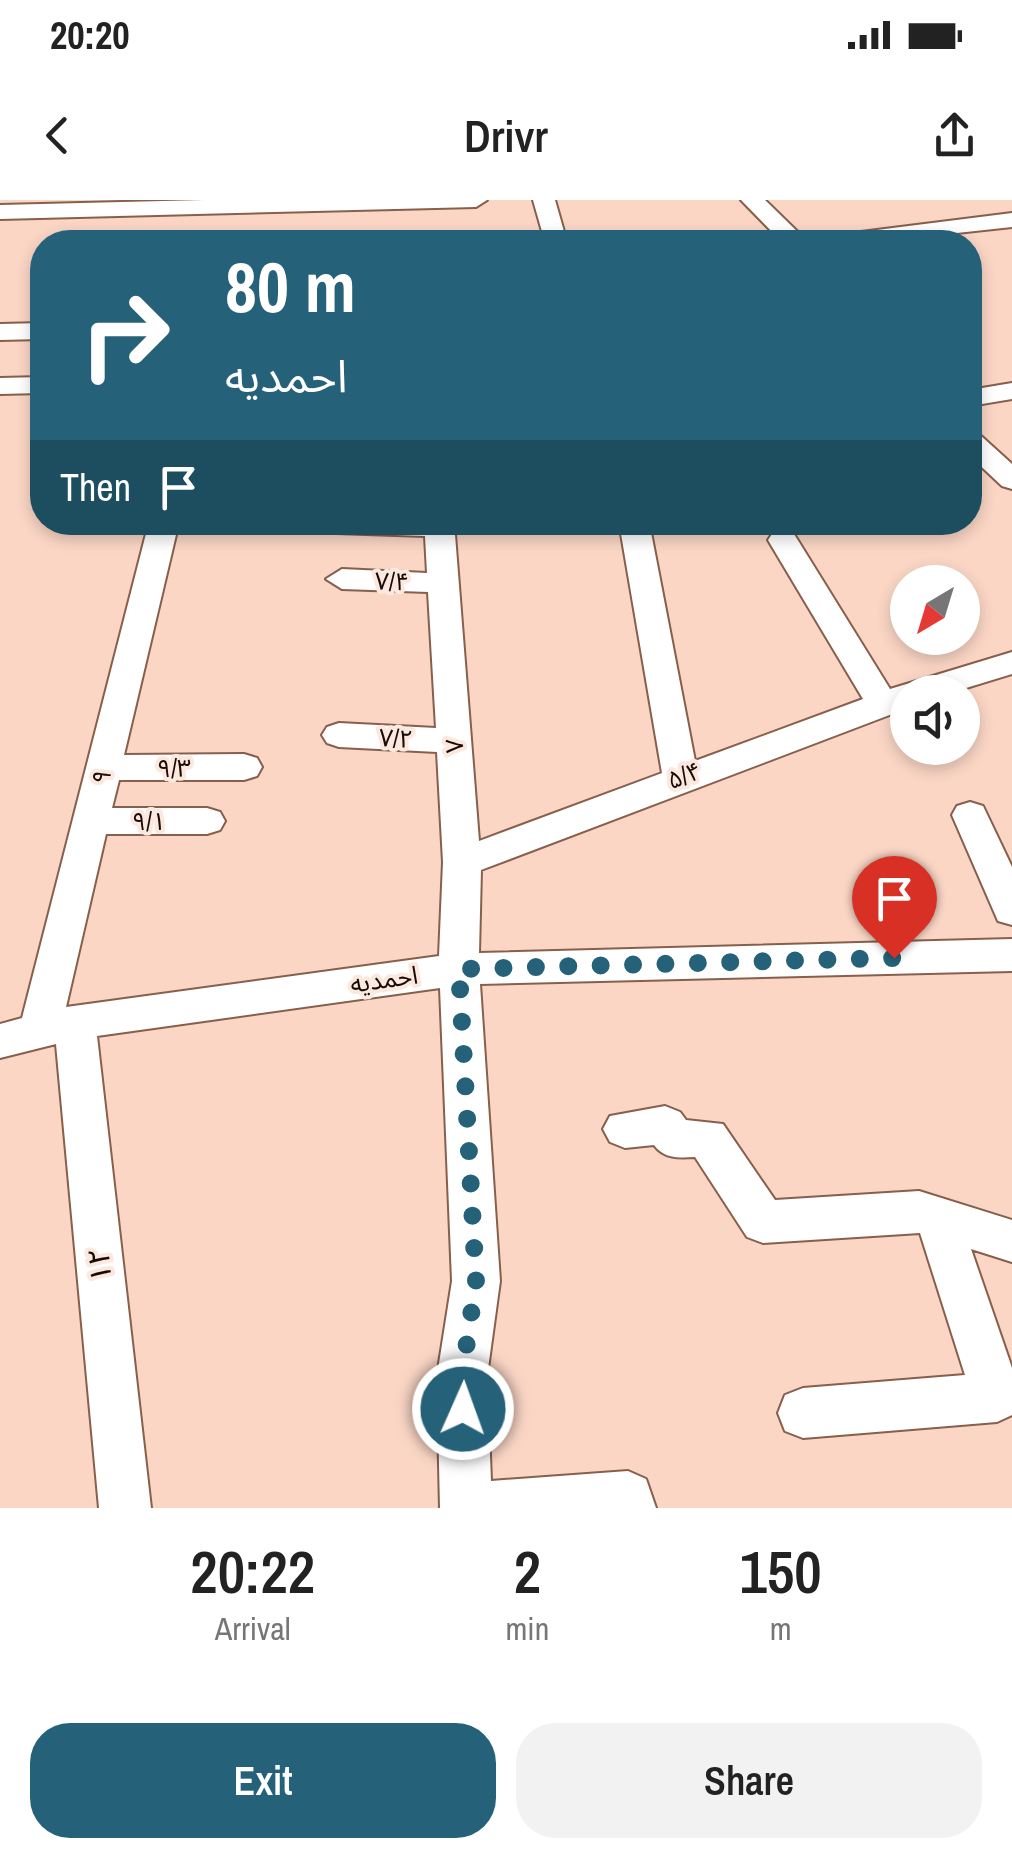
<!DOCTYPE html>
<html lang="en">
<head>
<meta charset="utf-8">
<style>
  :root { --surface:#fff; --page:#f2f2f2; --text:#222; --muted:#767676; --accent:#256279 }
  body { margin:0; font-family:"Archivo Narrow","Noto Sans Arabic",sans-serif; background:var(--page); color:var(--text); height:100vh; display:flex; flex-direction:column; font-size:38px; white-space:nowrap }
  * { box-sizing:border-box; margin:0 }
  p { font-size:32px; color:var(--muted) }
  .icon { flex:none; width:55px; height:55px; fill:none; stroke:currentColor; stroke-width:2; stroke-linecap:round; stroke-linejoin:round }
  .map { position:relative; height:1308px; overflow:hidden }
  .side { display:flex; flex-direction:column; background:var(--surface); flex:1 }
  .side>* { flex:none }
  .top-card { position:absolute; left:30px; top:30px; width:952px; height:305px; border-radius:40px; box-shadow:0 5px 15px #0003; background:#256279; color:#fff; overflow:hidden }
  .needle { width:65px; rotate:218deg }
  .buttons { position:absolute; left:890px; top:365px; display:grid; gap:20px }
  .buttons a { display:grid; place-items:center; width:90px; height:90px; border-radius:50%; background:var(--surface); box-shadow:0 5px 15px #0003; font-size:50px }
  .pin { position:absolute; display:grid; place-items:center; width:85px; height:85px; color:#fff; margin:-102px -42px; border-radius:50% 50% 50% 0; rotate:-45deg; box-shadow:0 0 10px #0007 }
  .pin .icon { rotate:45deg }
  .me { position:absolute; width:110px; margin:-55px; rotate:2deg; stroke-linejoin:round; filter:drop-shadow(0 0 8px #0008) }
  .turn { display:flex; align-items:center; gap:35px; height:210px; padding:0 30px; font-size:45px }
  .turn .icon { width:130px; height:130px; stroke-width:2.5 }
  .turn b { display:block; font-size:70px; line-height:85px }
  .then { display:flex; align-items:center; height:95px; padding:0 30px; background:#0003; gap:20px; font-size:38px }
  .eta { display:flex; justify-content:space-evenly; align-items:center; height:170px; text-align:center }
  .eta b { font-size:60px; font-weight:600; line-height:70px }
  .button { display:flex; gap:20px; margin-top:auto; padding:20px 30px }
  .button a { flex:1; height:115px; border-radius:40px; background:var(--accent); color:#fff; font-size:40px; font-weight:600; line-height:115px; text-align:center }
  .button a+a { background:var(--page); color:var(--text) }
  .status { display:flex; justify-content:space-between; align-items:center; height:70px; padding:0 50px; background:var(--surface); direction:ltr }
  .status svg { height:28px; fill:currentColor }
  header { display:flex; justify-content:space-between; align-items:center; height:130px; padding:0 30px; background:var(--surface); font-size:45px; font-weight:600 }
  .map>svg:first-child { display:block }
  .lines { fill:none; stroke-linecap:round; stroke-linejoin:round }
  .minor-casing { stroke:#875f4c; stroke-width:4 }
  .minor { fill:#fff; fill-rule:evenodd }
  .route { stroke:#256279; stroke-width:18; stroke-dasharray:0 32.4 }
  .labels { text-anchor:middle; stroke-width:8; stroke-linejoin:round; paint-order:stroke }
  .street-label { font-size:25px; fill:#190a04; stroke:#fbe8df }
  .near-street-label { font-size:30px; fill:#190a04; stroke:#fbe8df }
</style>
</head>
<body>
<div class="status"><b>20:20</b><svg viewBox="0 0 49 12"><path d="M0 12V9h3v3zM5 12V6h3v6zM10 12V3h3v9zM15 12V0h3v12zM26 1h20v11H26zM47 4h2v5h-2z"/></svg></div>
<header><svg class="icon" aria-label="back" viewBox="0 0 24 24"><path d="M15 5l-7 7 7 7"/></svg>Drivr<svg class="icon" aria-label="share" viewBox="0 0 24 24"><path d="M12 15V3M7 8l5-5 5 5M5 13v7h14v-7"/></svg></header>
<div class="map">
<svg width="1012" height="1308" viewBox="0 0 1012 1308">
  <rect width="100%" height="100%" fill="#fbd6c5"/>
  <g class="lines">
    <g class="minor-casing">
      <path id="minor" d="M204 0H487L476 7 0 19V5Z
        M533 0H555L567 42H545Z
        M741 0H765L805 39 1012 13V27L874 42H782Z
        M42 123V139L0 140V124Z
        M42 177V193L0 194V178Z
        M1012 183V199L970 206V190Z
        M970 233 980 235 1012 264V289L1002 286 970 256Z
        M149 322H179L124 555 244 554 257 558 262 567 257 576 244 580H119L112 608H207L220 612 225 621 220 630 207 634H106L66 807 439 756 443 662 437 552 339 547 327 543 322 535 327 527 339 523 436 528 428 392 342 389 326 379 342 369 427 373 425 336 306 332 295 329 291 322H454L479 641 662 573 619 322H649L695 561 863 499 768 340 772 334H794L890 489 1012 452V474L953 492H908V508L481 670 479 753 1012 739V771L480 784 500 1081 487 1176 491 1281 628 1271 646 1279 656 1308H440L437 1176 452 1081 440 788 97 836 151 1308H99L56 844 0 858V824L22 818Z
        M970 602 983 606 1012 667V725L998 721 952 615 957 606Z
        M665 906 680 912 686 920 723 924 775 1000 919 991 1012 1020V1062L971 1049 1012 1168V1215L997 1222 803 1238 785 1231 778 1213 785 1195 803 1188 965 1175 920 1033 763 1043 747 1037 695 957C679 958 664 959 654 945L625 948 610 942 603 929 610 916Z"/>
    </g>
    <use href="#minor" class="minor"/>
  </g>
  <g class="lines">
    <path class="route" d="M463 1209 462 1176 476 1081 459 769 894 758"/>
  </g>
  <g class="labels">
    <g class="street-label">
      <text transform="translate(392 381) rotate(2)" y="9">۷/۴</text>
      <text transform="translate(396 538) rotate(3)" y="9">۷/۲</text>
      <text transform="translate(454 546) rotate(-94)" y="9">۷</text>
      <text x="174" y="577">۹/۳</text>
      <text transform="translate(684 575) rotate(-21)" y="9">۵/۴</text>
      <text transform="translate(101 577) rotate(-76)" y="9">۹</text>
      <text x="149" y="630">۹/۱</text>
      <text transform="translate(384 779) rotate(-8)" y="9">احمدیه</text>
    </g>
    <g class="near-street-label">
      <text transform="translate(100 1065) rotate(-96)" y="10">۱۲</text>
    </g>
  </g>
</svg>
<div class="buttons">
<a><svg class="needle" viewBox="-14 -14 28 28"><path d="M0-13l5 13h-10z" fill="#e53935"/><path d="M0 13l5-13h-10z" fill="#767676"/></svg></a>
<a><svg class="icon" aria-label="sound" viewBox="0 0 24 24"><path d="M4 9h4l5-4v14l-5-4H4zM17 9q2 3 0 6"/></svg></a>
</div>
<div class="pin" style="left:894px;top:758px;background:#d93025"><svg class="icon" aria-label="arrive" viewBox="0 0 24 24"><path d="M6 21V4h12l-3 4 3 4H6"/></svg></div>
<svg class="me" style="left:463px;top:1209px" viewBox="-20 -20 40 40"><circle r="17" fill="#256279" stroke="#fff" stroke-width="3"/><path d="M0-11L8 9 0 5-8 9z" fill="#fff"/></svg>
<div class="top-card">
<div class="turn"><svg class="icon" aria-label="right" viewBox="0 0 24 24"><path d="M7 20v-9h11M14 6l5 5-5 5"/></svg><div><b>80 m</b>احمدیه</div></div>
<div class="then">Then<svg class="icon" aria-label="arrive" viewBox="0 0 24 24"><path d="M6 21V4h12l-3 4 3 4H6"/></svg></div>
</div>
</div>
<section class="side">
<div class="eta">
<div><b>20:22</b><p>Arrival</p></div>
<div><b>2</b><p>min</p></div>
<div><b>150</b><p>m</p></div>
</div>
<div class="button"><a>Exit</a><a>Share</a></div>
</section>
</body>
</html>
